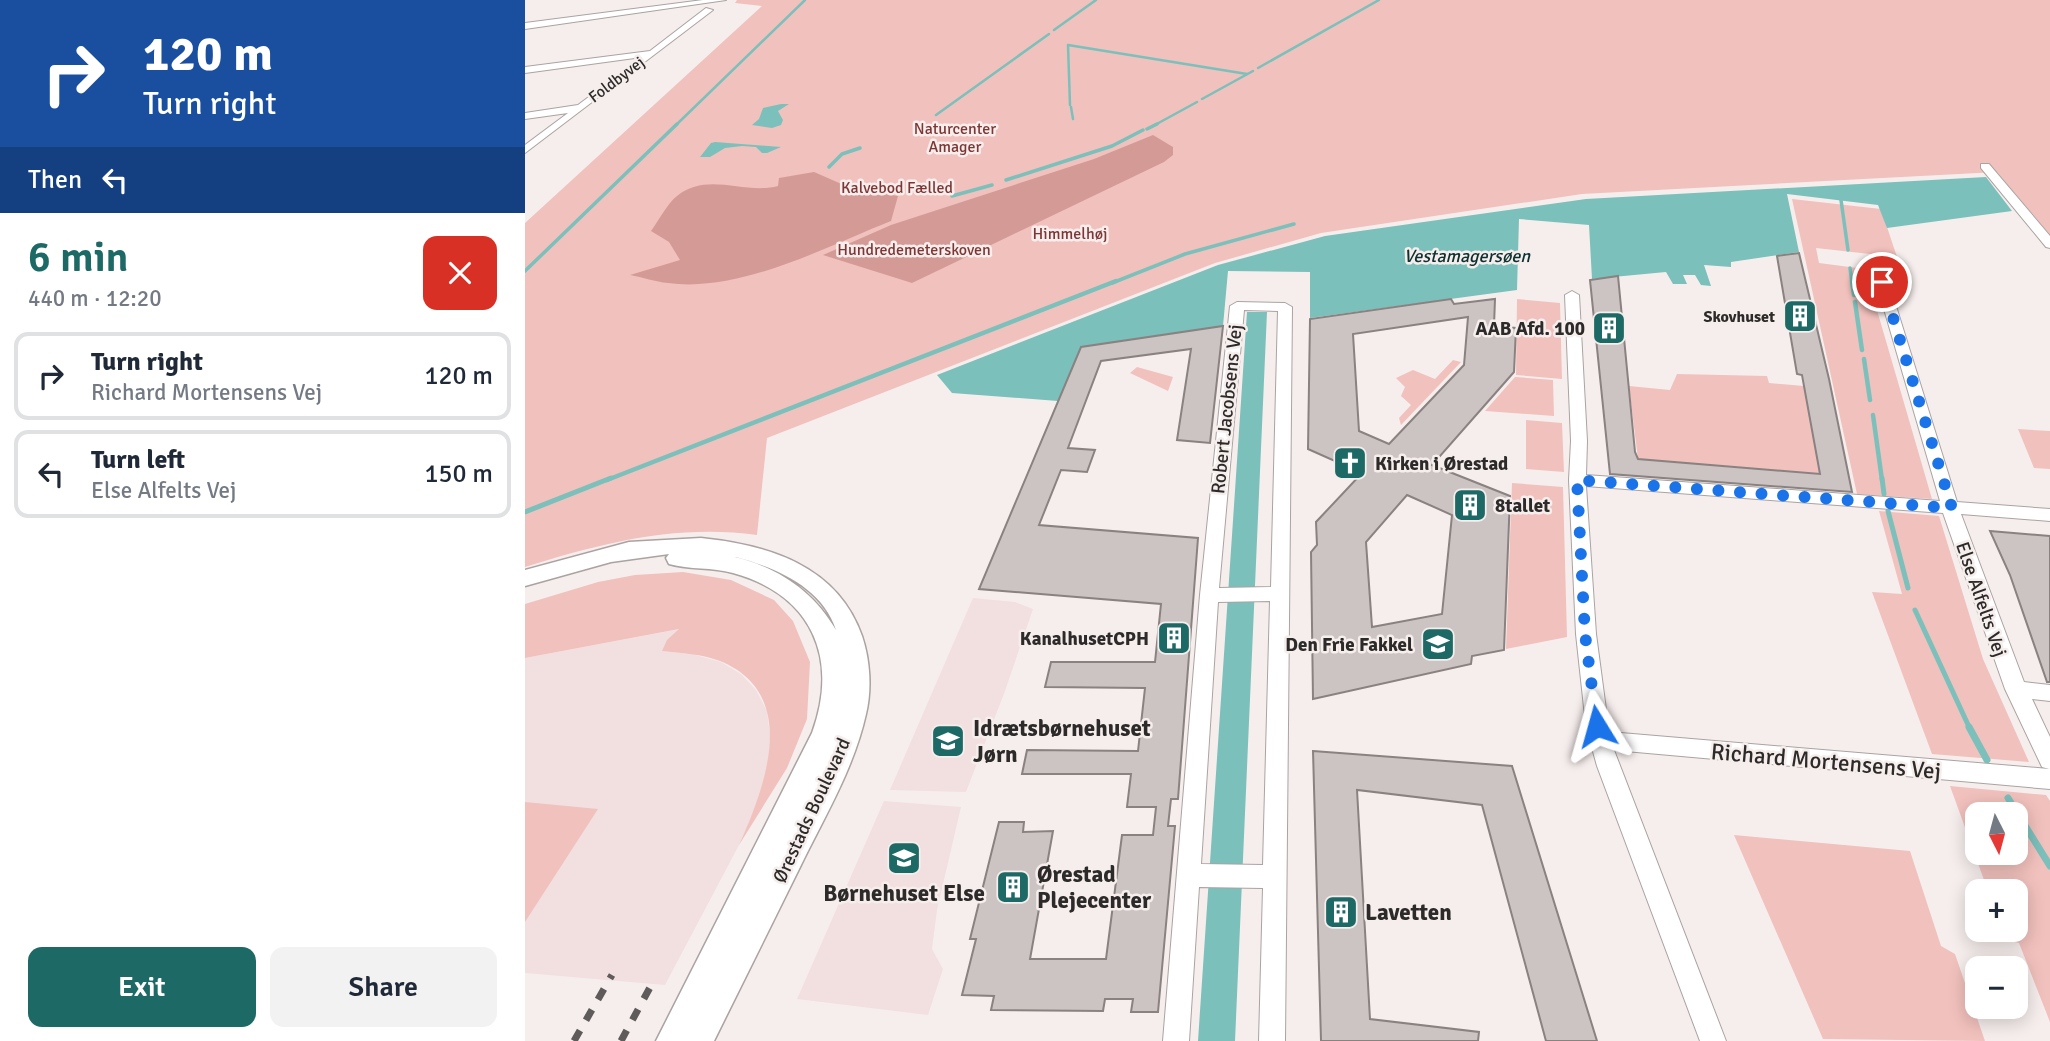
<!DOCTYPE html>
<html lang="en">
<head>
<meta charset="utf-8">
<style>
  :root { --surface:#fff; --page:#f2f2f3; --text:#1f2937; --muted:#747a83; --line:#e0e1e3; --accent:#1d6965 }
  body { margin:0; font-family:Signika,sans-serif; background:var(--page); color:var(--text); height:100vh; display:flex; flex-direction:column; font-size:26px; white-space:nowrap }
  * { box-sizing:border-box; margin:0 }
  p { font-size:23px; color:var(--muted) }
  .icon { flex:none; width:38px; height:38px; fill:none; stroke:currentColor; stroke-width:2; stroke-linecap:round; stroke-linejoin:round }
  .map { position:relative; flex:1; overflow:hidden }
  .side { display:flex; flex-direction:column; background:var(--surface); width:525px }
  .side>* { flex:none }
  .banner { background:#1a4fa0; color:#fff; overflow:hidden }
  .needle { width:46px; rotate:174deg }
  .fabs { position:absolute; left:1440px; top:802px; display:grid; gap:14px }
  .fabs a { display:grid; place-items:center; width:63px; height:63px; border-radius:14px; background:var(--surface); box-shadow:0 4px 18px #0003; font-size:35px }
  .pin { position:absolute; display:grid; place-items:center; width:60px; height:60px; color:#fff; margin:-30px; border:4px solid #fff; border-radius:50%; box-shadow:0 2px 7px #0007 }
  .me { position:absolute; width:77px; margin:-38px; rotate:352deg; stroke-linejoin:round; filter:drop-shadow(0 0 5px #0008) }
  .turn { display:flex; align-items:center; gap:24px; height:147px; padding:0 28px; font-size:32px }
  .turn .icon { width:91px; height:91px; stroke-width:2.5 }
  .turn b { display:block; font-size:49px; line-height:60px }
  .then { display:flex; align-items:center; height:66px; padding:0 28px; background:#0003; gap:14px; font-size:26px }
  .round { display:grid; place-items:center; flex:none; width:74px; height:74px; border-radius:14px; background:var(--page) }
  .head { display:flex; align-items:center; justify-content:space-between; height:119px; padding:0 28px }
  h1 { font-size:42px; font-weight:600; line-height:52px; color:var(--accent) }
  .primary-button { display:flex; gap:14px; margin-top:auto; padding:14px 28px }
  .primary-button a { flex:1; height:80px; border-radius:14px; background:var(--accent); color:#fff; font-size:28px; font-weight:600; line-height:80px; text-align:center }
  .primary-button a+a { background:var(--page); color:var(--text) }
  ul { padding:0; list-style:none }
  li { display:flex; align-items:center; gap:21px; height:88px; margin:0 14px 10px; padding:0 14px; border:4px solid var(--line); border-radius:14px }
  li div { flex:1 }
  li b { display:block; font-size:26px }
  li em { font-style:normal }
  main { display:flex; flex:1; min-height:0 }
  .map>svg:first-child { display:block }
  .built { fill:#f1e0df }
  .green { fill:#f1c1bd; fill-rule:evenodd }
  .forest { fill:#d49a95 }
  .water { fill:#7bc0bb }
  .lines { fill:none; stroke-linecap:round; stroke-linejoin:round }
  .stream-far4 { stroke:#7bc0bb; stroke-width:2.5 }
  .stream-far3 { stroke:#7bc0bb; stroke-width:3.5 }
  .stream-far2 { stroke:#7bc0bb; stroke-width:4.5 }
  .stream-far1 { stroke:#7bc0bb; stroke-width:5 }
  .stream { stroke:#7bc0bb; stroke-width:7 }
  .building { fill:#ccc4c3; stroke:#898281; stroke-width:2; fill-rule:evenodd }
  .minor-casing { stroke:#aaa3a2; stroke-width:2 }
  .tertiary-casing { stroke:#aaa3a2; stroke-width:3 }
  .minor { fill:#fff; fill-rule:evenodd }
  .tertiary { fill:#fff; fill-rule:evenodd }
  .rail { stroke:#605b5b; stroke-width:7; stroke-dasharray:12 12; stroke-linecap:butt }
  .route { stroke:#1a73e8; stroke-width:12; stroke-dasharray:0 21.6 }
  .labels { text-anchor:middle; stroke-width:5; stroke-linejoin:round; paint-order:stroke }
  .far-street-label { font-size:16px; fill:#2d2a2a; stroke:#f6eeed }
  .far-park-label { font-size:16px; fill:#7e3634; stroke:#f6eeed }
  .far-poi-label { font-size:16px; font-weight:bold; fill:#2d2a2a; stroke:#f6eeed; text-anchor:end }
  .far-water-label { font-size:18px; font-style:italic; fill:#0d312f; stroke:#f6eeed }
  .poi-label { font-size:19px; font-weight:bold; fill:#2d2a2a; stroke:#f6eeed; text-anchor:end }
  .street-label { font-size:19px; fill:#2d2a2a; stroke:#f6eeed }
  .near-poi-label { font-size:23px; font-weight:bold; fill:#2d2a2a; stroke:#f6eeed; text-anchor:start }
  .near-street-label { font-size:23px; fill:#2d2a2a; stroke:#f6eeed }
</style>
</head>
<body>
<main>
<section class="side">
<div class="banner">
<div class="turn"><svg class="icon" aria-label="right" viewBox="0 0 24 24"><path d="M7 20v-9h11M14 6l5 5-5 5"/></svg><div><b>120 m</b>Turn right</div></div>
<div class="then">Then<svg class="icon" aria-label="left" viewBox="0 0 24 24"><path d="M17 20v-9H6M10 6l-5 5 5 5"/></svg></div>
</div>
<div class="head"><div><h1>6 min</h1><p>440 m · 12:20</p></div><a class="round" style="background:#d93025;color:#fff"><svg class="icon" aria-label="close" viewBox="0 0 24 24"><path d="M6 6l12 12M18 6L6 18"/></svg></a></div>
<ul>
<li><svg class="icon" aria-label="right" viewBox="0 0 24 24"><path d="M7 20v-9h11M14 6l5 5-5 5"/></svg><div><b>Turn right</b><p>Richard Mortensens Vej</p></div><em>120 m</em></li>
<li><svg class="icon" aria-label="left" viewBox="0 0 24 24"><path d="M17 20v-9H6M10 6l-5 5 5 5"/></svg><div><b>Turn left</b><p>Else Alfelts Vej</p></div><em>150 m</em></li>
</ul>
<div class="primary-button"><a>Exit</a><a>Share</a></div>
</section>
<div class="map">
<svg width="1525" height="1041" viewBox="0 0 1525 1041">
  <rect width="100%" height="100%" fill="#f6eeed"/>
  <path class="built" d="M448 598 490 602 508 609 480 691 441 792 365 790Z
    M155 629 137 651 167 654 196 662 216 674 231 690 242 711 245 736 243 766 232 804 214 845 140 985 0 973V658Z
    M359 801 436 807 412 910 407 949 418 969 403 1015 272 999Z"/>
  <path class="green" d="M212 0H1525V235L1472 172 1057 194 796 233 690 263 242 438 232 535C151 524 77 543 0 567V223L237 6 210 3Z
    M1267 199 1356 209 1372 257 1291 248 1294 263 1340 269 1407 499 1332 494Z
    M992 299 1035 303 1037 379 991 375Z
    M928 360 936 362 876 425 874 418 886 405 876 396 880 387 871 378 888 370 910 379Z
    M612 367 648 377 643 391 605 373Z
    M1152 374 1242 376 1244 383 1279 386 1296 474 1113 459 1104 386 1145 390Z
    M990 377 1028 380 1029 416 960 411Z
    M1001 420 1037 423 1039 472 1001 469Z
    M1493 429 1525 431V469L1509 468Z
    M987 483 1038 487 1042 637 981 649Z
    M1354 511 1414 516 1458 659 1504 762 1407 754 1347 592 1377 594Z
    M158 572 206 580 249 600 268 621 285 662 282 719 262 768 214 845C240 787 276 694 195 661 177 654 156 653 137 651L142 640 154 629 0 658V604L73 582 110 575Z
    M1425 786 1521 795 1525 801V1022L1494 943 1481 940 1477 929H1491V891H1463ZM1452 814H1491V852H1452Z
    M0 802 73 809 0 922Z
    M1209 835 1385 851 1416 946 1430 954 1460 1041 1298 1039Z"/>
  <path class="forest" d="M628 135 648 147V155L639 162 387 283 298 255 366 225 569 159Z
    M289 172 328 189 373 196 366 221C300 247 215 293 143 283 130 282 118 277 105 275L155 260 144 242 126 231C134 220 142 204 152 196 183 171 219 195 253 186L254 178Z"/>
  <path class="water" d="M256 104H264L253 111 258 120 256 125 247 128 227 125 234 119 238 108Z
    M190 142 256 147 242 153H237L231 147 217 146 200 148 185 157H175L186 143Z
    M1461 177 1487 211 1362 228 1353 205 1262 194 1274 252 1206 262V267L1179 265 1186 286 1176 285 1170 275H1158L1162 284H1148L1141 272 1067 279 1064 225 994 219 992 290 785 318V272L703 271 698 326 556 347 533 401 427 393 412 375 693 265 800 236 1061 199Z
    M722 312H742L710 1041H673Z"/>
  <g class="lines">
    <path class="stream-far4" d="M529 30 571 0
      M733 68 854 0
      M677 99 728 71
      M545 105 543 45 722 74
      M546 107 548 119
      M411 115 524 34
      M150 126 280 0
      M628 126 672 102"/>
    <path class="stream-far3" d="M622 129 632 124
      M304 167 317 154 335 148
      M481 180 587 146 618 130
      M427 196 467 185
      M1316 200 1323 250
      M1325 268 1327 283
      M0 271 152 124
      M587 283 660 254 769 224"/>
    <path class="stream-far2" d="M1327 281 1329 295
      M1330 302 1337 350
      M1339 359 1345 400
      M1348 415 1357 480
      M82 480 591 281"/>
    <path class="stream-far1" d="M1357 478 1359 494
      M1363 511 1383 588
      M0 512 86 478
      M1390 610 1445 729"/>
    <path class="stream" d="M1444 727 1462 760
      M1483 798 1525 866"/>
  </g>
  <path class="building" d="M1274 253 1304 379 1327 492 1085 474 1065 280 1093 276 1110 452 1113 459 1295 474 1277 375 1272 374 1252 256Z
    M926 299 929 304 970 299 969 326 991 328 989 372 907 465 985 496 979 650 947 656 946 664 788 699 786 552 792 545 791 522 837 473 783 449 785 319ZM943 317 939 365 864 444 834 431 828 334ZM882 495 927 515 917 614 847 627 841 542Z
    M698 326 685 443 652 440 666 349 576 361 543 448 570 450 562 472 536 470 514 525 673 538 653 799H646L643 826H650L633 1012H606L608 999H580L578 1011 466 1010 469 996 437 995 451 939H445L474 822H499L498 832 528 831 505 959H581L597 835H628L631 807H602L606 774H497L502 750 613 751 620 688 520 687 526 662H630L636 604 454 589 556 347Z
    M1465 531 1525 536V682H1522L1485 575Z
    M788 751 987 766 1072 1041H1021L957 805 832 790 845 1019 954 1032 953 1041H796Z"/>
  <g class="lines">
    <g class="minor-casing">
      <path id="minor" d="M178 0H201L0 29V23Z
        M181 8 188 10 0 153V145L43 113 0 119V113L53 105 117 57 0 73V67L125 51Z
        M1456 164H1464L1525 236V248L1521 247 1456 168Z
        M1351 257 1357 261 1432 502 1525 509V521L1436 514 1499 682 1525 685V701L1507 699 1525 737V789L1089 750 1201 1041H1175L1072 766 1061 726 1051 634 1044 480 1046 441 1040 295 1047 291 1054 295 1062 441 1061 475 1415 501 1345 261ZM1061 486 1418 513 1480 689 1517 767 1524 769 1084 732 1071 634Z
        M712 302 760 303 767 307 760 1041H734L738 888 674 887 664 1041H638L675 595 705 306ZM719 310 753 311 746 587 694 588ZM745 601 738 865 676 864 693 602Z"/>
    </g>
    <g class="tertiary-casing">
      <path id="tertiary" d="M176 538C243 545 312 565 337 636 345 660 347 689 341 714 329 768 300 816 276 865 247 924 218 982 189 1041H131L287 733C314 659 288 595 208 573 187 567 165 570 144 564L141 558 144 554 86 562 0 586V570L104 542ZM210 557H211C251 568 297 587 311 630 288 591 254 568 210 557Z"/>
    </g>
    <use href="#minor" class="minor"/>
    <use href="#tertiary" class="tertiary"/>
    <path class="rail" d="M49 1041 87 975
      M96 1041 129 980"/>
  </g>
  <g class="lines">
    <path class="route" d="M1072 726 1060 634 1052 480 1427 508 1357 282"/>
  </g>
  <defs>
    <g id="building-square" transform="scale(1.75)"><rect x="-9" y="-9" width="18" height="18" rx="4" fill="#1d6965" stroke="#f6eeed"/><path d="M-4-6H4V6H1V3H-1V6H-4ZM-2.5-4.3h1.7v1.8h-1.7ZM.8-4.3h1.7v1.8H.8ZM-2.5-1h1.7V.8h-1.7ZM.8-1h1.7V.8H.8Z" fill="#fff"/></g>
    <g id="church-square" transform="scale(1.75)"><rect x="-9" y="-9" width="18" height="18" rx="4" fill="#1d6965" stroke="#f6eeed"/><path d="M-1.2-6h2.4v3.5h3.3v2.4h-3.3V6h-2.4V-.1h-3.3v-2.4h3.3Z" fill="#fff"/></g>
    <g id="school-square" transform="scale(1.75)"><rect x="-9" y="-9" width="18" height="18" rx="4" fill="#1d6965" stroke="#f6eeed"/><path d="M0-5L7-2L0 1L-7-2ZM-4 1L0 2.5L4 1V4Q0 6-4 4Z" fill="#fff"/></g>
  </defs>
  <g fill-rule="evenodd">
    <use href="#building-square" x="1275" y="316"/>
    <use href="#building-square" x="1084" y="328"/>
    <use href="#church-square" x="825" y="463"/>
    <use href="#building-square" x="945" y="505"/>
    <use href="#building-square" x="649" y="638"/>
    <use href="#school-square" x="913" y="644"/>
    <use href="#school-square" x="423" y="741"/>
    <use href="#school-square" x="379" y="858"/>
    <use href="#building-square" x="488" y="887"/>
    <use href="#building-square" x="816" y="912"/>
  </g>
  <g class="labels">
    <g class="far-street-label">
      <text transform="translate(91 79) rotate(-37)" y="6">Foldbyvej</text>
    </g>
    <g class="far-park-label">
      <text x="430" y="134">Naturcenter<tspan x="430" dy="18">Amager</tspan></text>
      <text x="372" y="193">Kalvebod Fælled</text>
      <text x="545" y="239">Himmelhøj</text>
      <text x="389" y="255">Hundredemeterskoven</text>
    </g>
    <g class="far-poi-label">
      <text x="1250" y="322">Skovhuset</text>
    </g>
    <g class="far-water-label">
      <text x="942" y="262">Vestamagersøen</text>
    </g>
    <g class="poi-label">
      <text x="1060" y="335">AAB Afd. 100</text>
      <text x="850" y="470" text-anchor="start">Kirken i Ørestad</text>
      <text x="970" y="512" text-anchor="start">8tallet</text>
      <text x="624" y="645">KanalhusetCPH</text>
      <text x="888" y="651">Den Frie Fakkel</text>
    </g>
    <g class="street-label">
      <text transform="translate(701 409) rotate(-84)" y="7">Robert Jacobsens Vej</text>
      <text transform="translate(1457 599) rotate(71)" y="7">Else Alfelts Vej</text>
      <text transform="translate(286 810) rotate(-65)" y="7">Ørestads Boulevard</text>
    </g>
    <g class="near-poi-label">
      <text x="448" y="736">Idrætsbørnehuset<tspan x="448" dy="26">Jørn</tspan></text>
      <text x="512" y="882">Ørestad<tspan x="512" dy="26">Plejecenter</tspan></text>
      <text x="379" y="901" text-anchor="middle">Børnehuset Else</text>
      <text x="840" y="920">Lavetten</text>
    </g>
    <g class="near-street-label">
      <text transform="translate(1301 761) rotate(5)" y="8">Richard Mortensens Vej</text>
    </g>
  </g>
</svg>
<div class="fabs">
<a><svg class="needle" viewBox="-14 -14 28 28"><path d="M0-13l5 13h-10z" fill="#e53935"/><path d="M0 13l5-13h-10z" fill="#747a83"/></svg></a>
<a>+</a>
<a>−</a>
</div>
<div class="pin" style="left:1357px;top:282px;background:#d93025"><svg class="icon" aria-label="arrive" viewBox="0 0 24 24"><path d="M6 21V4h12l-3 4 3 4H6"/></svg></div>
<svg class="me" style="left:1072px;top:726px" viewBox="-20 -20 40 40"><path d="M0-17L14 15 0 8-14 15z" fill="#1a73e8" stroke="#fff" stroke-width="4"/></svg>
</div>
</main>
</body>
</html>
